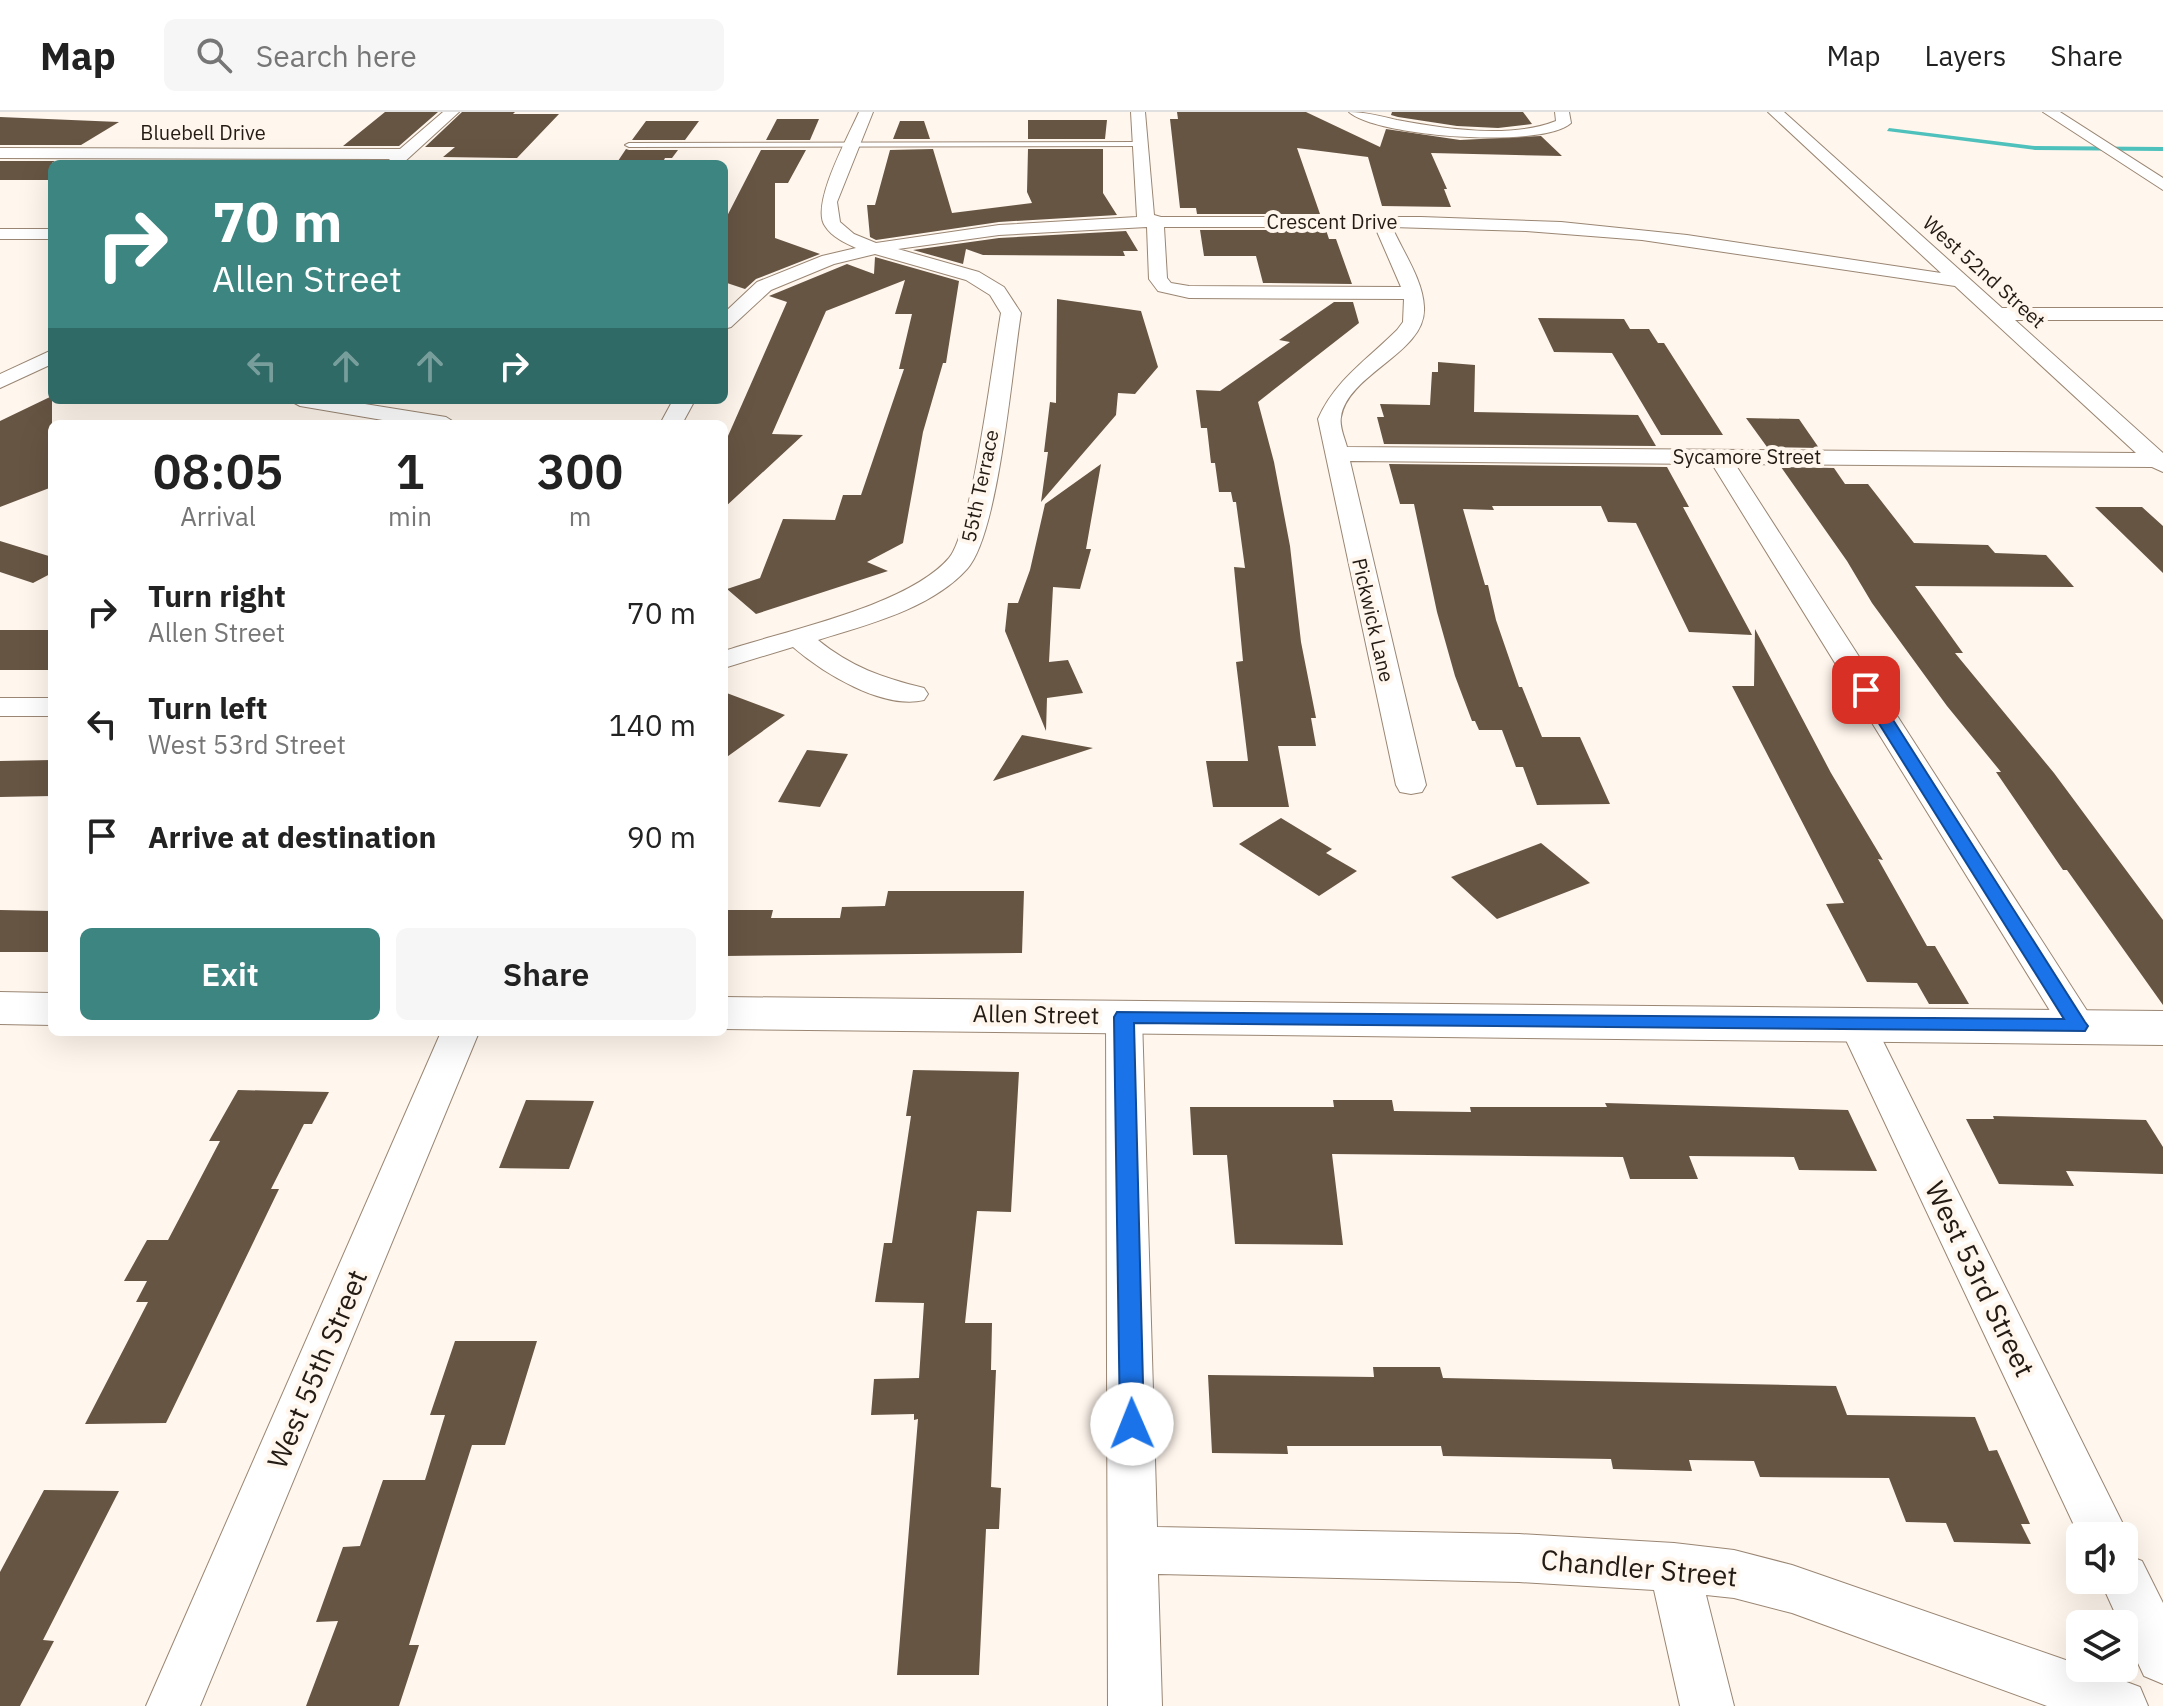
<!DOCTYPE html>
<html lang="en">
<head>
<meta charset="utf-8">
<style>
  :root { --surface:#fff; --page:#f6f6f6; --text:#222; --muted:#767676; --line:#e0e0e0; --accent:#3d8581 }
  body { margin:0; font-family:"IBM Plex Sans",sans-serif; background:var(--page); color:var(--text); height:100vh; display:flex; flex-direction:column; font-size:30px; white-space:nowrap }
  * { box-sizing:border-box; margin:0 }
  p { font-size:26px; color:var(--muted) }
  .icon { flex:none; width:44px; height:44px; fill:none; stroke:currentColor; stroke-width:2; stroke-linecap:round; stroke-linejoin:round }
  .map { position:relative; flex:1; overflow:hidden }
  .details { position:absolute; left:48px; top:308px; width:680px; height:616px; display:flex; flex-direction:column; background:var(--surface); border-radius:12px; box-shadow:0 8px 32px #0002 }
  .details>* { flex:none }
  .hud { position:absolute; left:48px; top:48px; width:680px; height:244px; border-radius:12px; box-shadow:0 8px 32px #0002; background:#3d8581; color:#fff; overflow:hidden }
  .fabs { position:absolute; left:2066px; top:1410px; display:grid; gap:16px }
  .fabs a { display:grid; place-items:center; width:72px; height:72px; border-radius:12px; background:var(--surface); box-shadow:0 8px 32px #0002; font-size:40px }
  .pin { position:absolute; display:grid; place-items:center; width:68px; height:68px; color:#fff; margin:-34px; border-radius:16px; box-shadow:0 4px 12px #0006 }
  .me { position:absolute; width:88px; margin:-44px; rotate:359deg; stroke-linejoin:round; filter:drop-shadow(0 0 6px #0008) }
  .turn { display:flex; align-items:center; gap:28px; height:168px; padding:0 32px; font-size:36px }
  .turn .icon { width:104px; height:104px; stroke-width:2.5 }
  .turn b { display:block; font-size:56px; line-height:68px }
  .lanes { display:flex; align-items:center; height:76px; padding:0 32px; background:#0003; justify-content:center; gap:40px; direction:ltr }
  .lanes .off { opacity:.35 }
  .eta { display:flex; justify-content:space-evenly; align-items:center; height:136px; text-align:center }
  .eta b { font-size:48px; font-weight:600; line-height:56px }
  .action { display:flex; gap:16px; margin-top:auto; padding:16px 32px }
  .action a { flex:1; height:92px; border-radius:12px; background:var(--accent); color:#fff; font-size:32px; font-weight:600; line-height:92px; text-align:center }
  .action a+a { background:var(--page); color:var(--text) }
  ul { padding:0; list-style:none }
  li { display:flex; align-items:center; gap:24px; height:112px; padding:0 32px }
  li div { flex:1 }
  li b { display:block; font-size:30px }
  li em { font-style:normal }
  header { display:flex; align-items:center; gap:48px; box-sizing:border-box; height:112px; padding:0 40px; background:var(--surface); border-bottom:2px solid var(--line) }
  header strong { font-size:38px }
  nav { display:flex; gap:44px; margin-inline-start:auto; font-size:28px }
  .search { width:560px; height:72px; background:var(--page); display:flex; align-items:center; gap:20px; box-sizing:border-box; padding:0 28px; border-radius:12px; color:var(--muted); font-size:30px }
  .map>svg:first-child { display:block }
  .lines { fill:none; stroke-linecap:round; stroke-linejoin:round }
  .stream { fill:#4ec1bc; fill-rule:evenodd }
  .building { fill:#675543 }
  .service-casing { stroke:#9a8673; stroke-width:2 }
  .minor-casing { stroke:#9a8673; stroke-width:2 }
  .tertiary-casing { stroke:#9a8673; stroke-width:2 }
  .service { fill:#fff; fill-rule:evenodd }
  .minor { fill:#fff; fill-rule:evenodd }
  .tertiary { fill:#fff; fill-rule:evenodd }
  .route { fill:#1a73e8; stroke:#114b97; stroke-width:2 }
  .labels { text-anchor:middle; stroke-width:8; stroke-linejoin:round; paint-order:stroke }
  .far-street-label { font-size:20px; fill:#231b14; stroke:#fff6ed }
  .street-label { font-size:24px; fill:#231b14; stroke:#fff6ed }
  .near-street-label { font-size:28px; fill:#231b14; stroke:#fff6ed }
</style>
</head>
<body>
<header>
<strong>Map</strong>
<div class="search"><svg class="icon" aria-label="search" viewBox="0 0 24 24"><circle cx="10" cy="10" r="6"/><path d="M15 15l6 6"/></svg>Search here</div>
<nav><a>Map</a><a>Layers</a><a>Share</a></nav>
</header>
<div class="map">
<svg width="2163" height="1594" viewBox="0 0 2163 1594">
  <rect width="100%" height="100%" fill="#fff6ed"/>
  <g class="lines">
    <path class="stream" d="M1889 16 2035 34 2163 35V39L2035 38 1887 19Z"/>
  </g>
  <path class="building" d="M385 0H438L399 34H343Z
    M462 0H515L513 2H559L517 46 443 45 455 35H425Z
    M1177 0H1306L1380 35 1386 17 1460 28 1541 24 1562 44 1431 41 1447 77H1444L1451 95 1382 94 1368 45 1297 36 1320 102H1197L1196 96H1180L1170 7H1178Z
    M1392 0H1523L1532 12 1498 16 1457 14 1398 5 1391 3Z
    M0 5 119 10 81 33H0Z
    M777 7H819L810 28H766Z
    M1028 8H1107L1105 27H1028Z
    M646 9H699L685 28H632Z
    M900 9H924L930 27H893Z
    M626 37 629 38H678L672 46H665L662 52H616Z
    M933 37 952 101 1032 91 1027 80 1028 37H1103V81L1117 103 999 110 876 128 870 125 867 93H875L890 38Z
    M761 38H806L788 71H775V126L820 142 756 167 745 177 724 170V110Z
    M0 49H55L52 51V68H0Z
    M1200 118H1326L1329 127H1336L1352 172 1263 171 1256 144H1204Z
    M1126 119 1138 139H1123L1125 144 983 143 966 137 963 152 913 138 999 126Z
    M875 145 959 169 946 251H943L923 320 903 431 867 450 888 459 756 502 727 477 760 466 783 407 835 408 843 383H861L904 257H899L912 202H895L905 168 826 199 772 322 803 323 724 396V333L787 190 769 184 847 152 874 162Z
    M1057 187 1141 199 1158 255 1135 282 1118 281 1116 303 1041 390 1048 340H1044L1050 290 1056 291Z
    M1334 190H1353L1359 211 1258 290 1274 350 1290 434 1301 530 1316 606H1311L1316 634H1278L1289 695H1213L1206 649H1248L1236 550 1243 549 1234 455 1245 456 1236 390H1233L1231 380H1219L1215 351H1211L1207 316H1201L1196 278 1220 279 1290 230 1279 228Z
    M1538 206 1624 207 1630 217H1649L1658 231H1664L1723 323H1661L1612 241 1554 240Z
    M1438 250 1475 253 1474 300 1638 303 1656 334 1384 332 1377 305H1384L1380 292 1430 293 1432 260H1438Z
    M52 284V375L0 395V309Z
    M1746 306 1799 307 1819 336 1767 335Z
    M1101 352 1086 437H1091L1080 477 1053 475 1049 550 1068 548 1083 581 1047 586 1046 619 1005 519 1008 491H1018L1030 458 1045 392Z
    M1389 352 1667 355 1689 395H1683L1752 523 1689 520 1636 411 1608 410 1601 394H1492L1494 398 1463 397 1485 473H1488L1496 508 1519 575H1522L1542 625H1580L1610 692 1537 693 1523 655H1516L1502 618H1479L1475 609H1472L1455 564 1437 500 1414 392H1400Z
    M1781 355 1834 356 1845 372H1868L1914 431 1988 433 1995 441 2046 443 2074 475 1915 474 1963 541H1955L2054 661 2163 808V893L2067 758H2063L1996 660H2001L1947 594 1872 491 1847 449Z
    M2095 395H2142L2163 414V461Z
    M0 429 52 445V461L33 471 0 460Z
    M1755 517 1831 661 1883 748 1878 747 1927 834H1935L1969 892H1929L1917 871 1867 870 1826 792 1844 791 1732 574H1754Z
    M0 518H52V558H0Z
    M724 580 785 603 724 647Z
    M1022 623 1093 636 993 669Z
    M807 638 848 642 820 695 778 690Z
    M52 648V684L0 685V649Z
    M1281 706 1332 737 1326 741 1357 759 1319 784 1239 732Z
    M1541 731 1590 771 1497 807 1451 765Z
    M888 779H1024L1022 841 724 844V798H773L771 806H840L842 795 885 794Z
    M0 798 52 799V840H0Z
    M913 958 1019 960 1011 1100 977 1099 965 1211H992L991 1258H996L991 1375 1001 1376 999 1417H986L979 1563H897L918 1307 914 1308V1302L871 1303 874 1267 919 1266 924 1191 875 1190 884 1131H892L911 1004H906Z
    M238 978 329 980 312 1012H304L271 1077H279L166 1311 85 1312 148 1190H136L147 1169H124L147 1128H168L220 1029H209Z
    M526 988 594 989 569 1057 499 1056Z
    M1333 988H1392L1394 999 1471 1000 1470 995H1607L1605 991 1848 998 1877 1059 1799 1058 1794 1045 1689 1044 1698 1067H1630L1623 1045 1332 1042 1343 1133 1235 1132 1227 1043H1193L1190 995H1334Z
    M1993 1004 2146 1008 2163 1035V1062L2066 1059 2074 1074 1999 1072 1966 1007H1994Z
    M455 1229H537L505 1333H472L409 1533H419L399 1594H306L338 1509 316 1510 343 1435 360 1434 383 1368H425L445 1303H430Z
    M1373 1255H1440L1443 1266 1836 1274 1847 1303 1975 1305 1989 1339 1997 1338 2030 1412H2021L2031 1432 1954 1430 1946 1411 1906 1410 1889 1366 1760 1365 1754 1349 1689 1348 1692 1359 1613 1357 1611 1347 1443 1344 1441 1334H1287L1288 1342 1212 1341 1208 1263 1374 1265Z
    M44 1378 119 1379 43 1528 54 1529 20 1594H0V1460Z"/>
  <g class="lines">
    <g class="service-casing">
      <path id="service" d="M1142 30 1145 34 629 35 625 33 629 31Z"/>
    </g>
    <g class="minor-casing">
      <path id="minor" d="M443 0H459L402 52H385L390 47 0 46V36L400 37Z
        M859 0H873L837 90 840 110 854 122 876 131 999 113 1137 105 1131 0H1145L1154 103 1161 105H1421L1561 110 1687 123 1941 161 1768 0H1784L2002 196H2163V208H2015L2163 341V360L2152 355 1735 352 2091 905 2096 914 2091 923 2078 927 2065 923 1712 352 1350 349 1426 673 1422 680 1411 682 1400 680 1396 673 1318 307C1335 268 1368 247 1397 218L1403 210 1404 187 1189 186 1158 179 1149 167 1147 115 999 123 898 137 979 160 1004 175 1021 201C1012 256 999 422 967 457 931 497 866 513 818 528 851 555 883 566 924 576L928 582 924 588C883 598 823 561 793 535L724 556V539C784 519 908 494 949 446 972 419 993 246 1001 201L990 183 966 168 875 142 834 152 771 178 731 215 724 217V201L757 170 822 144 856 136C845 131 832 125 825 114 810 93 849 23 859 0ZM1164 115H1375L1401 175 1189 174 1171 171 1167 166ZM1392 115 1526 119 1642 128 1955 174 2136 341 1347 335C1345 327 1339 314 1341 305 1348 261 1427 241 1424 195 1423 168 1403 140 1392 115Z
        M1349 0C1366 0 1380 4 1397 8 1445 17 1510 27 1556 9L1555 0H1569L1571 11C1543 37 1377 25 1349 0Z
        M2043 0H2060L2163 66V78Z
        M0 117H52V127H0Z
        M52 238V252L0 276V262Z
        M289 288H340L446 305 457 312H406L300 294Z
        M673 288H695L682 312H660Z
        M0 586H52V604H0Z
        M1124 892 1137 896 1142 905 1157 1415 1519 1422 1674 1431 1734 1438 1792 1453 2080 1553V1556H2089L2140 1575 2148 1594H2047L1792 1501 1734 1486 1706 1483 1734 1594H1680L1654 1478 1519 1470 1158 1462 1162 1594H1108L1106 905 1111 896Z
        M1856 898 1869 902 1874 911 2121 1408 2129 1424 2124 1435V1424L2080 1426 1838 911 1843 902Z
        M441 920H479L200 1594H146Z
        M2124 1442 2142 1449 2163 1491V1572L2144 1564 2124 1521V1512H2120L2100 1468H2124Z"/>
    </g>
    <g class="tertiary-casing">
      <path id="tertiary" d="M0 880 52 881V913L0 912Z
        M724 885 2163 899V933L724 917Z"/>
    </g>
    <use href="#service" class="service"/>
    <use href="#minor" class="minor"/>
    <use href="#tertiary" class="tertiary"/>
  </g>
  <path class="route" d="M1866 573 1874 578 2085 910 2088 914 2085 919 1134 911 1144 1312 1141 1320 1132 1323 1123 1320 1120 1312 1114 905 1117 900 2064 907 1858 578Z"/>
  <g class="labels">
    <g class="far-street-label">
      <text x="203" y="28">Bluebell Drive</text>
      <text x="1332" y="117">Crescent Drive</text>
      <text transform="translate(1984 160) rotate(42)" y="7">West 52nd Street</text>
      <text x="1747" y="352">Sycamore Street</text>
      <text transform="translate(980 374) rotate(-78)" y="7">55th Terrace</text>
      <text transform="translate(1373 508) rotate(77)" y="7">Pickwick Lane</text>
    </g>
    <g class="street-label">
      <text transform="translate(1036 903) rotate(1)" y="8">Allen Street</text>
    </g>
    <g class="near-street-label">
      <text transform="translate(1980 1167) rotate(64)" y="10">West 53rd Street</text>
      <text transform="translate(317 1257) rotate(-67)" y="10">West 55th Street</text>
      <text transform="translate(1639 1456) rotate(5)" y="10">Chandler Street</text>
    </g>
  </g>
</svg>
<div class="fabs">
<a><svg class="icon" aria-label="sound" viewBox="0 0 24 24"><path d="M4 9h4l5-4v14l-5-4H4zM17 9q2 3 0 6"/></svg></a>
<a><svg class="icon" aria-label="layers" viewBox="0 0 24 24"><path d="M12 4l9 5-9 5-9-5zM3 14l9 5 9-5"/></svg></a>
</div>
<div class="pin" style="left:1866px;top:578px;background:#d93025"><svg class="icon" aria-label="arrive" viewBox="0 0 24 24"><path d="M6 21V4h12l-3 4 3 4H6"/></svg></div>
<svg class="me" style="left:1132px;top:1312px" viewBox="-20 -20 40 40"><circle r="19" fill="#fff"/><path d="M0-13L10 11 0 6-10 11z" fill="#1a73e8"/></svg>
<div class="hud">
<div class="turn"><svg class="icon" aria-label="right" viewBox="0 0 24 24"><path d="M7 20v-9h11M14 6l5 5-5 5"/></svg><div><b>70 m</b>Allen Street</div></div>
<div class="lanes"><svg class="icon off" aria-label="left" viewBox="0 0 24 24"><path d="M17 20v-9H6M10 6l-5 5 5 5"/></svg><svg class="icon off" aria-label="ahead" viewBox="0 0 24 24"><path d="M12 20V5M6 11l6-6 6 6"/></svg><svg class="icon off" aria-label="ahead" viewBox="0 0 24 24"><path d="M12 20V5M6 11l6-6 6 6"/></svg><svg class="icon" aria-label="right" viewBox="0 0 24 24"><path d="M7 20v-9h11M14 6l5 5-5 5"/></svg></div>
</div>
<section class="details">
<div class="eta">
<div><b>08:05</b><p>Arrival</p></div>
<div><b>1</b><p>min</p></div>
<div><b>300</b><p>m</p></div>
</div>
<ul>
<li><svg class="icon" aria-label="right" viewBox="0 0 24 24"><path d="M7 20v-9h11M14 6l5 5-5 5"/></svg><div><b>Turn right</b><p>Allen Street</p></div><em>70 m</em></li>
<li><svg class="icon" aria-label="left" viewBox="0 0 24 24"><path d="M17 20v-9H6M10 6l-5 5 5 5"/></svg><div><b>Turn left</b><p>West 53rd Street</p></div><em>140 m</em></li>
<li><svg class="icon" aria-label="arrive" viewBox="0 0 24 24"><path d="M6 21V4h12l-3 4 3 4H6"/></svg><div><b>Arrive at destination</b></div><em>90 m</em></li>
</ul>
<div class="action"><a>Exit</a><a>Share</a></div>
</section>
</div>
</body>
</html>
